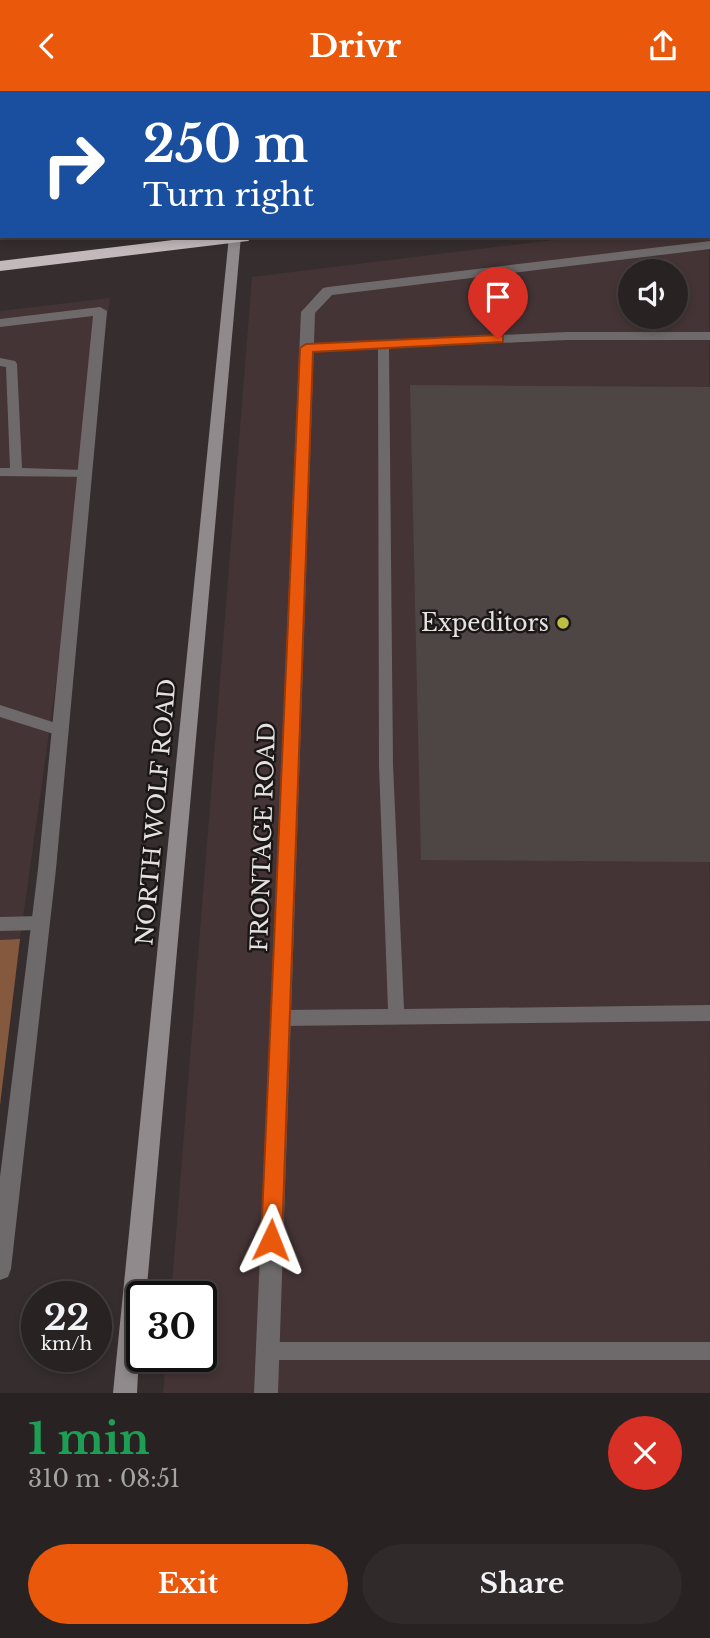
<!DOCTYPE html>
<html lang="en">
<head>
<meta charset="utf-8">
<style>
  :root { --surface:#282222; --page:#302a2a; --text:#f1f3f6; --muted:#a5a4a5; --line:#443f40; --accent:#ea580c }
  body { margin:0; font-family:"Libre Baskerville",serif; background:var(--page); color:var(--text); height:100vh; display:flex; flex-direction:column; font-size:26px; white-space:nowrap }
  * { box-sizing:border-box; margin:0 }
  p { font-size:23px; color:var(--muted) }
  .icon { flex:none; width:38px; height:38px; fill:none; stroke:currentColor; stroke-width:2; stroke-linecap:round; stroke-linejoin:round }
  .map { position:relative; height:1302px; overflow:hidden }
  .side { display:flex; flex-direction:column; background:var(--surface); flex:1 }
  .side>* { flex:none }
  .hud { position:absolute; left:0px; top:0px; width:710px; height:147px; box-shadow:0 4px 10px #0003,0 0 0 2px var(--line); background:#1a4fa0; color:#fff; overflow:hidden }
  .controls { position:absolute; left:618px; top:168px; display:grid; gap:14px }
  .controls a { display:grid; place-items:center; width:70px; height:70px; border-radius:50%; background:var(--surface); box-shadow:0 4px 10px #0003,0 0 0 2px var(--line); font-size:35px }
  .speed { position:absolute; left:21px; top:1190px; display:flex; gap:14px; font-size:35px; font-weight:700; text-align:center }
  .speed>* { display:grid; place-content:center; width:91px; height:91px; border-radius:50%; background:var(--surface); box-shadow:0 4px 10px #0003,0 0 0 2px var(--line); line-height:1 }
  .speed small { font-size:18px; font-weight:400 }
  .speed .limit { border:4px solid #111; border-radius:10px; background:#fff; color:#111 }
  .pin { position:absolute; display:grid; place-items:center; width:60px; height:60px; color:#fff; margin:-72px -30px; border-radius:50% 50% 50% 0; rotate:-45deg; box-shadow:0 0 7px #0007 }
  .pin .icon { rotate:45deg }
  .me { position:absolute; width:77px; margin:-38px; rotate:2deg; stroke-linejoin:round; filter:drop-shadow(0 0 5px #0008) }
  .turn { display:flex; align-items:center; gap:24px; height:147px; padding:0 28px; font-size:32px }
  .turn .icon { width:91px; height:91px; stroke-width:2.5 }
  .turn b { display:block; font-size:49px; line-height:60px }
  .round { display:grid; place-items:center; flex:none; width:74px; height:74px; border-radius:37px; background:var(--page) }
  .head { display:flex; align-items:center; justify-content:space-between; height:119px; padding:0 28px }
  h1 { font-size:42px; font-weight:800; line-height:52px; color:#1e9e55 }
  .action { display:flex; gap:14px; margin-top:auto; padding:14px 28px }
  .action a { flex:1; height:80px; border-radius:42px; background:var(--accent); color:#fff; font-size:28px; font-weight:800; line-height:80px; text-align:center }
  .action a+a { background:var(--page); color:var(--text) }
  header { display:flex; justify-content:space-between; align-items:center; height:91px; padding:0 28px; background:var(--accent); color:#fff; font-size:32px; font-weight:800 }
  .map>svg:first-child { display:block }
  .built { fill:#443435; fill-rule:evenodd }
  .forest { fill:#84593d }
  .building { fill:#4e4644 }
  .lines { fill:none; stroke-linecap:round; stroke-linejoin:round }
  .service { fill:#6e6a6b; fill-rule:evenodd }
  .minor { fill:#6e6a6b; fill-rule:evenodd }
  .secondary { fill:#918a8c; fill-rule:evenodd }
  .motorway { fill:#c3b9bc; fill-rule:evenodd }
  .route { fill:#ea580c; stroke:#983908; stroke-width:2 }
  .poi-dot { fill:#bebf42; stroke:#1b1717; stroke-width:2.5 }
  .labels { text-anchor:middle; stroke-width:5; stroke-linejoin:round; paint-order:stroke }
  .poi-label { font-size:23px; fill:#e6e1e1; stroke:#1b1717; text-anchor:end }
  .street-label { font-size:23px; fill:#e6e1e1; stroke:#1b1717 }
</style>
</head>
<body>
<header><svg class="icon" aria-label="back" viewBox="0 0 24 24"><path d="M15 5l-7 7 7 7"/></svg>Drivr<svg class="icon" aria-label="share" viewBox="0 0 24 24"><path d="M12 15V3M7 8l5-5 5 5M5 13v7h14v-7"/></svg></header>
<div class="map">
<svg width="710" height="1302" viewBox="0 0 710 1302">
  <rect width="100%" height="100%" fill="#362e2e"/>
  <path class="built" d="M265 0H710V4L709 2Z
    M709 130 710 1302H163L166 1265H201V1206H171L252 186 585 145H709ZM630 180H676V226H630Z
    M110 207 20 848 0 1014V220Z"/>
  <path class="forest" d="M20 848 0 1014V849Z"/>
  <path class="building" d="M410 294 710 296V771L421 769Z"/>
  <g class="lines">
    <path class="service" d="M119 0H129V2H119Z
      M0 44H2V50H0Z
      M567 241H710V249H567L389 257 393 674 404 918 710 914V930L280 935 274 933 272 927 274 921 280 919 388 918 379 674 378 257 306 261 300 257 306 253Z
      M0 267 15 270 17 273 22 377 84 379 90 383 88 386 0 385V377H10L6 276 0 275Z
      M0 614 65 635 67 639 65 643 60 645 0 626Z
      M40 825 45 827 48 832 45 837 40 839 0 840V826Z
      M267 1251H710V1269H267L260 1267 258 1260 260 1253Z"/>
    <path class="minor" d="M164 0H176L163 2Z
      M2 66V74L0 75V67Z
      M710 150V158L332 204 315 222 278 1302H254L301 221 323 197 328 196Z
      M100 216 107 220 56 778 11 1178 8 1186 0 1189V1086L38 778 93 225 0 236V228Z"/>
    <path class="secondary" d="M242 0H254V2H242Z
      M229 145H241L146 1206H142L137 1302H113Z"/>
    <path class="motorway" d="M709 36H710V44H709Z
      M709 88H710V96H709Z
      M0 116H2V126H0Z
      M206 145H255L248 150 0 180V170Z"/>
  </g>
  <path class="route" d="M498 244 503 245V251L313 261 282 1149 279 1156 271 1159 264 1156 261 1149 300 257 306 253Z"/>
  <circle class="poi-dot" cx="563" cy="532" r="7"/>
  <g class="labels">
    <g class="poi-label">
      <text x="549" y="540">Expeditors</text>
    </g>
    <g class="street-label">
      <text transform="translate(156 721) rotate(-85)" y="8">NORTH WOLF ROAD</text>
      <text transform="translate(263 746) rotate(-88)" y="8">FRONTAGE ROAD</text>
    </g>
  </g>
</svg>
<div class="controls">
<a><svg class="icon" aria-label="sound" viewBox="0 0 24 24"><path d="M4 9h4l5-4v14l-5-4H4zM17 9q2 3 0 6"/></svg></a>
</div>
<div class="speed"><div>22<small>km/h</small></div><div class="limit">30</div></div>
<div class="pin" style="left:498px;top:248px;background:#d93025"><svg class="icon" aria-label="arrive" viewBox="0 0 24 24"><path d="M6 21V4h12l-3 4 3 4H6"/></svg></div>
<svg class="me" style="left:271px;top:1149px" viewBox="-20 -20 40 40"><path d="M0-17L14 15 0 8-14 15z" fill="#ea580c" stroke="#fff" stroke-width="4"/></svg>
<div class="hud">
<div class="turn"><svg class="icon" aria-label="right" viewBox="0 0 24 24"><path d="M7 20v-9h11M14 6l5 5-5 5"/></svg><div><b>250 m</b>Turn right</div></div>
</div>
</div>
<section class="side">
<div class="head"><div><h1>1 min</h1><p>310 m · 08:51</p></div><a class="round" style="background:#d93025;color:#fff"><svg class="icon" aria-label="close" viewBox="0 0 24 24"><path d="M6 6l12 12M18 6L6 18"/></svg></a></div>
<div class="action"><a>Exit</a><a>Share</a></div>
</section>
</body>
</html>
